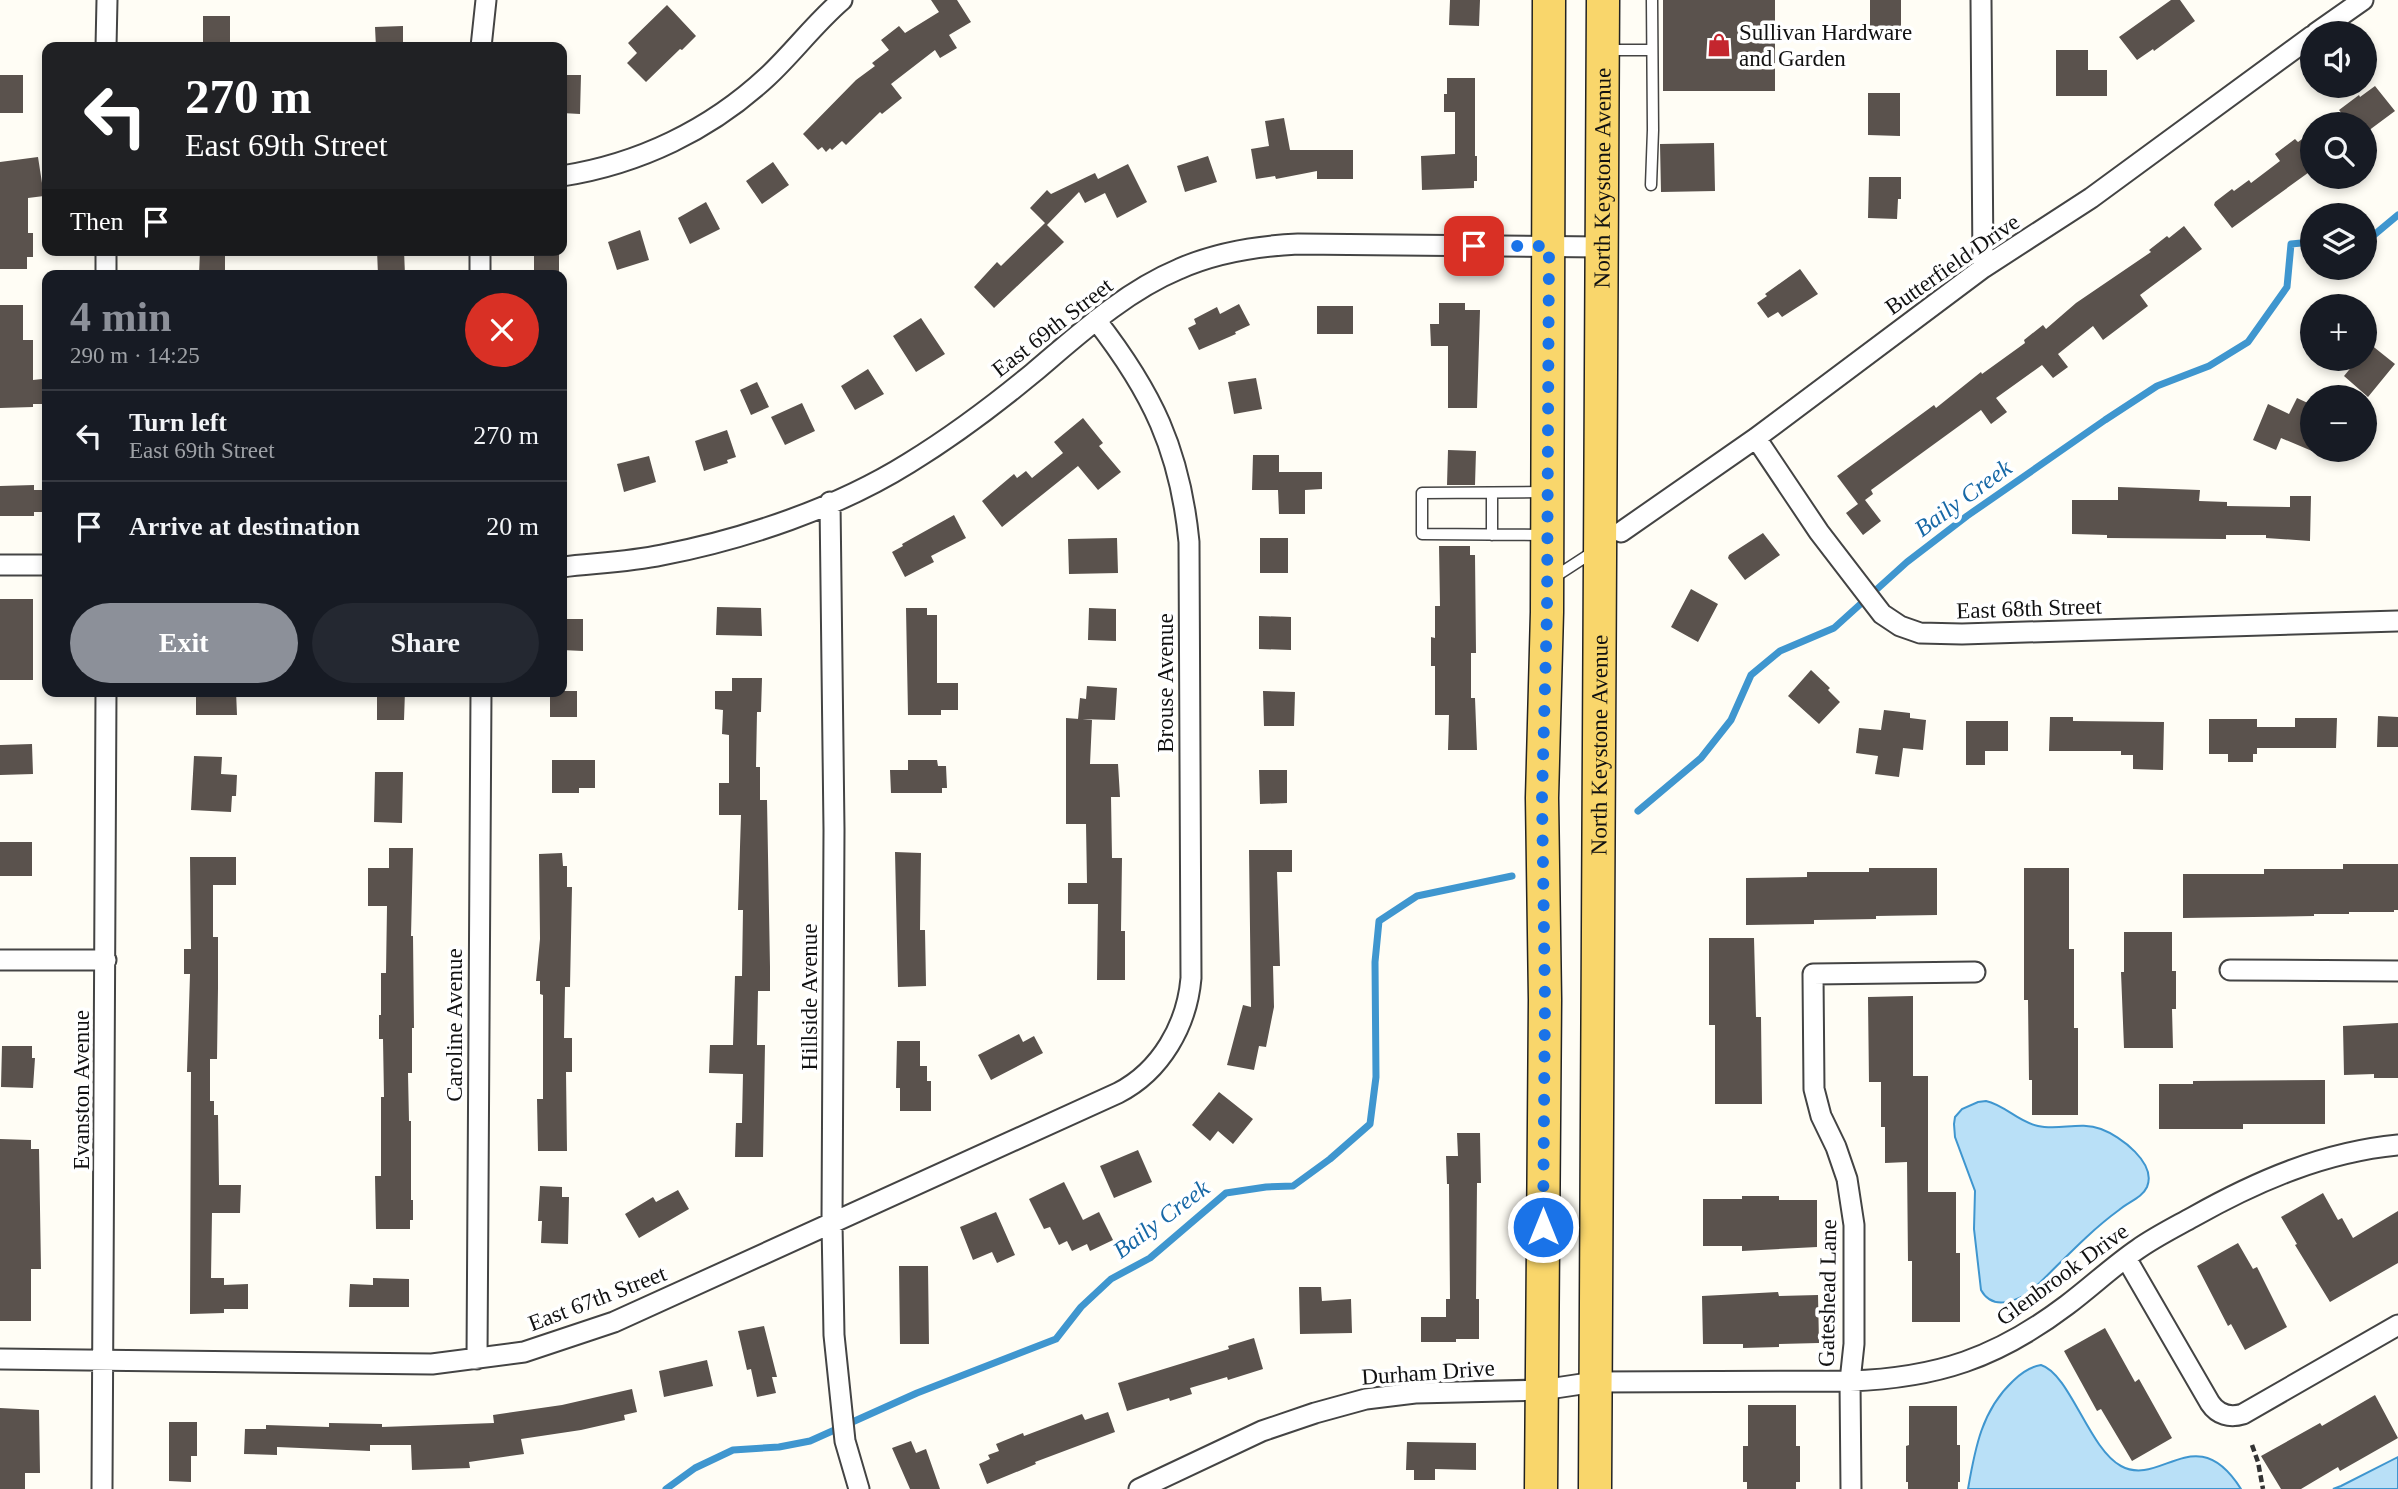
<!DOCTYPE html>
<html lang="en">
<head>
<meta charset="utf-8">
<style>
  :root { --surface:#171b24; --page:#242831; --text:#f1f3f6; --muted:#9ea1a6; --line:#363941; --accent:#8c9099 }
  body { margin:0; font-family:Georgia,serif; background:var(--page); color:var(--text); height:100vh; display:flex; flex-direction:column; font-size:26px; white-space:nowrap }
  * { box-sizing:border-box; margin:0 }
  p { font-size:23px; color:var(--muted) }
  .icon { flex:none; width:38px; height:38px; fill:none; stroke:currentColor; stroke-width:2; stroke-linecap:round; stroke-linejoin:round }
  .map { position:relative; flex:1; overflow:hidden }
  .side { position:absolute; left:42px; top:270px; width:525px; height:427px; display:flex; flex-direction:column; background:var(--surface); border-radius:14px; box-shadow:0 4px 10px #0003 }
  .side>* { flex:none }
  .guide { position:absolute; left:42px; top:42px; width:525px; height:214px; border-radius:14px; box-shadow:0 4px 10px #0003; background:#202124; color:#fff; overflow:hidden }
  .buttons { position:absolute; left:2300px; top:21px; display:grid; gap:14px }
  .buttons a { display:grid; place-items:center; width:77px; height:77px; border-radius:50%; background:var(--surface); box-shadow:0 4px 10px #0003; font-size:35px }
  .pin { position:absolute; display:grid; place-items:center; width:60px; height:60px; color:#fff; margin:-30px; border-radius:14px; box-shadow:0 4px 10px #0006 }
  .me { position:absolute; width:77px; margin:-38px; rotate:0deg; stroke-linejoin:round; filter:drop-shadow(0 0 5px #0008) }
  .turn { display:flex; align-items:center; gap:24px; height:147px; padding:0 28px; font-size:32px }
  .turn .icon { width:91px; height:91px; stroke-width:2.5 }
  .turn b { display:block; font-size:49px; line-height:60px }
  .then { display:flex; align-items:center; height:66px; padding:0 28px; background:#0003; gap:14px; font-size:26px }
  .round { display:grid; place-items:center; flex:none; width:74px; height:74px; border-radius:37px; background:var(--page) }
  .headline { display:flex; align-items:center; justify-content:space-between; height:119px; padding:0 28px }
  h1 { font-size:42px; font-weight:800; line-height:52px; color:var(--accent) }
  .cta { display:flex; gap:14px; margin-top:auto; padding:14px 28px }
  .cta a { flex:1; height:80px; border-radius:42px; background:var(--accent); color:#fff; font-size:28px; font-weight:800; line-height:80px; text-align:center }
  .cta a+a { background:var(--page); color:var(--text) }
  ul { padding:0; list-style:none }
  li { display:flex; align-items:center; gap:21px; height:91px; padding:0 28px; border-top:2px solid var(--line) }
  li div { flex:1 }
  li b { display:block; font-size:26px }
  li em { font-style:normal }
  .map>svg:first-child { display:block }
  .water { fill:#b9e0f7; stroke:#3f96cf; stroke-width:2 }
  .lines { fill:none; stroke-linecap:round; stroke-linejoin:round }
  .stream { stroke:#3f96cf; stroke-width:7 }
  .building { fill:#5a524d }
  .lane-casing { stroke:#444; stroke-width:13 }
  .street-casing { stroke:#444; stroke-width:23 }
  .primary-casing { stroke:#222; stroke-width:35 }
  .path { stroke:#333; stroke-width:4.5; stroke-dasharray:7 3.5; stroke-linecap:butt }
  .lane { stroke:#fff; stroke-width:10 }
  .street { stroke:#fff; stroke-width:19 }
  .primary { stroke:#f9d66b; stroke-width:32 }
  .route { stroke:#1a73e8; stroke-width:12; stroke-dasharray:0 21.6 }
  .labels { text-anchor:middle; stroke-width:7; stroke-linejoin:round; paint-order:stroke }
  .poi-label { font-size:23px; fill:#111; stroke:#fff; text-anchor:start }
  .street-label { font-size:23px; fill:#111; stroke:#fff }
  .water-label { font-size:24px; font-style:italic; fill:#1768a6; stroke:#fff }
</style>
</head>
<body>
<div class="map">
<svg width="2398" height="1489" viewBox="0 0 2398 1489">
  <rect width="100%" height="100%" fill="#fffdf5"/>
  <path class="water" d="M1986 1101C2005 1105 2018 1122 2038 1126 2059 1131 2080 1121 2101 1129 2120 1136 2157 1163 2147 1187 2142 1198 2128 1202 2119 1210 2086 1234 2058 1266 2029 1293 2013 1302 1992 1310 1981 1290L1974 1229 1975 1191 1955 1137 1954 1124 1955 1117 1962 1109 1978 1102Z
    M2041 1365C2070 1374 2089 1449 2121 1466 2161 1488 2196 1418 2241 1489H1968C1975 1448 1982 1410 2013 1381 2021 1373 2029 1367 2041 1365Z
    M2398 1457V1489H2333L2341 1486Z"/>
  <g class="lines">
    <path class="stream" d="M2364 240H2368L2398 215
      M1638 811 1701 758 1731 720 1751 675 1780 651 1834 628 1907 562 1967 516 2105 420 2157 386 2209 366 2248 342 2287 287 2291 244 2312 242
      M666 1489 695 1468 733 1450 779 1447 810 1441 917 1393 1056 1339 1081 1307 1111 1279 1150 1258 1226 1193 1266 1187 1293 1186 1330 1159 1370 1124 1376 1077 1375 962 1379 921 1417 896 1512 876"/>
  </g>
  <path class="building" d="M931 0H957L971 22 949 35 957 48 940 58 935 50 891 84 902 98 882 114 880 112 846 145 842 141 832 150 830 148 826 152 822 147 818 150 803 134 856 80 875 66 872 63 889 50 881 40 899 26 905 33 939 12Z
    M1450 0H1480L1479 26 1449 25Z
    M1663 0H1775V91H1663Z
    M1870 0H1901V40H1870Z
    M2171 0H2180L2195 21 2154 51 2153 49 2137 60 2119 37Z
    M667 5 696 36 682 50 680 49 646 82 627 63 637 53 628 43Z
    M203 16H230V47H203Z
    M403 26V47H376L375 27Z
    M2056 50H2088V70H2107V96H2056Z
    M0 75H23V113H0Z
    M562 75H581L580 114 562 113Z
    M1447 78H1475V156H1477V181H1474V188L1422 190 1421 156 1455 154V112H1444V94H1447Z
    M2375 86 2395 111 2364 134V124H2350L2339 110 2359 95 2360 97Z
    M1868 93H1900V136L1868 135Z
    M1284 118 1290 150H1353V179H1317V171L1276 179 1275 176 1256 179 1251 149 1269 146 1265 121Z
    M2312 132V170L2232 228 2214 205 2215 202 2232 189 2234 191 2249 180 2251 183 2280 161 2275 154 2295 139 2298 142Z
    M1714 143 1715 191 1661 192 1660 144Z
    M1208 156 1217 182 1185 192 1177 166Z
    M38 157 44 196 28 198V233H33V257H27V269H0V162Z
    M773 162 789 185 762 204 746 181Z
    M1128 164 1147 202 1117 218 1105 193 1085 203 1079 192 1047 225 1064 242 994 308 974 287 997 262 1001 266 1045 223 1030 208 1047 190 1051 194 1095 173 1098 179Z
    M1869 177H1901V199H1898L1897 219 1868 218Z
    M706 202 720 229 690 244 678 218Z
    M2184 226 2202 249 2140 295 2148 306 2103 340 2093 326 2058 354 2068 367 2053 378 2042 365 1996 398 2007 412 1991 424 1981 410 1871 490 1873 494 1865 500 1881 521 1863 535 1846 513 1858 504 1837 476 1934 405 1936 408 1981 372 1982 374 2025 343 2024 340 2043 325 2046 329 2076 303 2151 252 2149 250 2167 236 2169 238Z
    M640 230 649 260 617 270 608 242Z
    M200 250H225V275H199Z
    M377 250H404L405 275H378Z
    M534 254H559V275H534Z
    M1800 269 1818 294 1782 317 1778 312 1768 318 1757 303 1767 296 1765 294Z
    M1439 303H1465V310H1480L1477 408H1448V346H1431L1430 324H1439Z
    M1239 304 1250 325 1235 332 1236 334 1199 350 1188 328 1196 324 1194 319 1217 307 1220 314Z
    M0 305H23V340H33V380L42 379 43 404H33V407L0 408Z
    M1317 306H1353V334H1317Z
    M921 318 945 354 916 372 893 336Z
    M2370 344 2395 364 2368 397 2344 376 2358 359H2364V351Z
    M868 369 884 394 855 410 841 386Z
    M1256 378 1262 409 1234 414 1228 382Z
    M757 382 769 407 751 415 740 390Z
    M2297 398 2312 405V451L2281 438 2276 450 2253 440 2268 404 2289 414Z
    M802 403 815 431 785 445 771 417Z
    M1083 418 1103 443 1099 446 1121 472 1098 490 1078 466 1002 527 982 501 1014 474 1017 478 1026 471 1032 478 1063 453 1054 442Z
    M727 430 736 457 727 460 728 463 704 471 695 441Z
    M1448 450 1476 451 1475 485H1447Z
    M1253 455H1279V472H1322V489L1305 490V514H1279L1278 490H1252Z
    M649 456 656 482 624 492 617 464Z
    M34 485V490H44V512H34V516H0V486Z
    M2118 487 2200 490 2199 501 2227 502V506L2290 507V496H2311L2310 541 2266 538V535H2226V539L2107 538V535L2072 534V500H2118Z
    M954 515 966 538 931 556 934 562 905 577 892 552 903 546 902 544Z
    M1763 533 1780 555 1745 580 1728 558 1729 555Z
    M1117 538 1118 573 1069 574 1068 539Z
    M1260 538H1288V573H1260Z
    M1439 546H1470V555H1475L1476 653H1471V698H1475L1477 750H1448L1449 715H1435V666H1431V637L1435 638V606H1440Z
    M1691 589 1718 604 1698 642 1671 627Z
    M0 599H33V680H0Z
    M717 607 761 608 762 636 716 635Z
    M906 608H927V615H937V683H958V710H941V715H908Z
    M1089 608 1116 609V641L1088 640Z
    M1259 616 1291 617V650L1259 649Z
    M562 619H583V651L562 650Z
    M1811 670 1830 688 1828 690 1840 702 1819 724 1788 696Z
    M732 678H762L761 712H757L756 767H760V800H767L770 967V991H758L757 1045H765L763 1157H735L736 1123H742L743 1074 709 1073 710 1045H733L735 976H742L743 910H738L741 815H719V783H729V735L722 734 723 710 715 709V691H732Z
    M1087 686 1117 688 1115 720 1078 719 1080 698 1086 699Z
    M196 691H236L237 715H196Z
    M377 691H405L404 720H377Z
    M550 691H577V717H550Z
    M1263 691 1295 692 1294 726H1264Z
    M1884 710 1910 713V718L1926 720 1923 750 1903 748 1899 777 1875 774 1878 756 1856 753 1859 728 1881 730Z
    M2378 716 2398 717V747H2377Z
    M2050 717H2073V721L2164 722 2163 770 2133 769V755H2121V751H2049Z
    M1066 718 1092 720 1090 764H1118L1120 797H1111L1112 858H1122L1121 931H1125V980H1097L1098 904H1068V883H1087L1086 824H1066Z
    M2295 718H2337L2336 748H2257V754H2253V762H2228V754H2209V719H2257V727H2295Z
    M1966 721H2008V751H1985V765H1966Z
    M32 744 33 774 0 775V745Z
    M194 756 222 757 221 774 237 775 236 796H232L231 812 191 810Z
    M552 760H595V788H579V793H552Z
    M908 760H937L938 766H946L947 788H942V793H891L890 770H908Z
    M1259 770H1287V803L1260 804Z
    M375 772H403L402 823 374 822Z
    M0 842H32V876H0Z
    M389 848H413L411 936H413L414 1028H412V1073H408L409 1121H411V1200H413V1220H410V1229H376L375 1176H381V1097H384L383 1039H379V1015H381V973H386L387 906H368V868H389Z
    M1249 850H1292V872H1277L1280 966H1273L1274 1007 1266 1047 1259 1046 1254 1070 1227 1065 1243 1005 1251 1007Z
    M895 852 921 853 920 930H925L926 986 898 987Z
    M562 853 563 866H567V887H572L570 987H565L564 1038H572V1072H566L567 1151H538L537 1099H543V995L540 994V981H536L540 939 539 854Z
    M190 857H236V885H213V937H218V988L217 1059H210V1101H214V1115H218L219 1185H241L240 1213H212L211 1278H224V1285L248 1284V1309H224V1313L190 1314 191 1072H187L190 974H184V949H191Z
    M2343 864H2398V910H2394V912H2349V914H2314V916L2183 918V874H2264V869H2343Z
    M1869 868H1937V915L1876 916V919L1814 920V924L1746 925V878L1807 877V872H1869Z
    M2024 868H2069V949H2074V1028H2078V1115H2032V1080H2029L2028 1000H2024Z
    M2124 932H2172V971H2176V1009H2172L2173 1048H2124L2121 972H2124Z
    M1709 938H1754L1756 1017H1761L1762 1104H1715V1025H1709Z
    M1913 996V1076H1928V1192H1956V1253H1960V1322H1912V1261H1908L1907 1162 1885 1163V1127H1881V1082H1869L1868 997Z
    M2398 1023V1078H2374V1074L2344 1075 2343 1026Z
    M1019 1034 1023 1042 1034 1036 1043 1053 991 1080 978 1055Z
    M897 1041H920V1066H927V1081H931V1111H900V1088H896Z
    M2 1046H32V1058H35L33 1088 1 1087Z
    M2325 1080V1124H2243V1129H2159V1084H2193V1081Z
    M1219 1092 1253 1119 1233 1144 1218 1131 1210 1141 1192 1125Z
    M1457 1133H1480L1481 1183H1477L1476 1299H1479V1339H1456V1342H1421V1317H1446V1299H1450L1449 1184H1447L1446 1156H1458Z
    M0 1139 31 1140V1149H39L41 1269H31V1321H0Z
    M1138 1150 1152 1182 1114 1198 1100 1166Z
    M1064 1182 1083 1220 1099 1212 1113 1240 1090 1251 1087 1244 1072 1251 1067 1241 1059 1245 1050 1227 1044 1229 1029 1199Z
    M540 1186 562 1187V1197H569L568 1244 541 1243 542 1221H538Z
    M678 1190 689 1209 639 1238 625 1214 653 1197 656 1202Z
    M2323 1193 2338 1220 2342 1218 2353 1238 2398 1211V1263L2330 1302 2295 1245 2297 1244 2281 1217Z
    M1742 1196H1779V1200H1817V1247L1742 1251V1246H1703V1199H1742Z
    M996 1212 1015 1255 997 1263 992 1252 973 1260 960 1227Z
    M2238 1243 2253 1269 2257 1267 2287 1327 2245 1350 2231 1324 2228 1326 2197 1266Z
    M899 1266H928L929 1344H900Z
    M373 1278 409 1279V1307H349L350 1284 373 1285Z
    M1299 1287H1321L1322 1301 1351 1299 1352 1333 1300 1334Z
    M1778 1292 1779 1296 1818 1295 1819 1343 1779 1344V1347L1743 1348V1344H1703L1702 1296Z
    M764 1326 777 1377H772L776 1393 757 1397 751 1369 747 1370 738 1331Z
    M2105 1328 2135 1382 2139 1379 2172 1438 2132 1461 2101 1409 2097 1411 2064 1351Z
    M1254 1338 1263 1369 1228 1380 1227 1377 1190 1388 1192 1394 1170 1401 1169 1398 1127 1411 1118 1383 1229 1349 1228 1346Z
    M707 1360 713 1386 664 1397 659 1371Z
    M632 1389 637 1412 624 1415 625 1420 581 1430 521 1439 524 1454 469 1462 470 1468 412 1470 411 1445H370V1451L277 1447V1455L244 1454 245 1429H266V1425L329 1427V1423L382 1424V1427L494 1423 493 1415 562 1405Z
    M2375 1395 2398 1438 2340 1471 2338 1467 2301 1489H2281L2261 1456 2320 1423 2322 1426Z
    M1748 1405H1796V1446H1800V1482H1796V1489H1747V1482H1743V1446H1748Z
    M1909 1406H1957V1445H1960V1482H1958V1489H1908V1482H1906V1446L1909 1445Z
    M0 1408 39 1410 40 1473H25V1489H0Z
    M1108 1412 1115 1432 1035 1462 1036 1464 987 1484 979 1464 990 1459 988 1455 999 1451 996 1444 1023 1433 1024 1436 1082 1414 1085 1420Z
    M169 1422H197V1456H191V1482L169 1481Z
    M911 1441 916 1453 926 1449 940 1489H910L892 1448Z
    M1407 1442 1476 1443V1470L1435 1469V1480H1414V1470H1406Z"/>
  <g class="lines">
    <g class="lane-casing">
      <path id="lane" d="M1607 50H1652
        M1651 185 1653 130 1652 0
        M1492 493V535
        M1542 535 1422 534V493L1543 492
        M1553 578 1593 552"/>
    </g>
    <g class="street-casing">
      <path id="street" d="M1981 0 1983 268
        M2316 33 2363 0
        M106 47 107 0
        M481 47 486 0
        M562 176C639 164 710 130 767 77 793 53 814 24 842 0
        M480 250V275
        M106 275V250
        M1756 438 1819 532 1882 614 1900 626 1920 633 1962 634 2398 621
        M830 502 834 830 832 1223 834 1335 845 1441 859 1489
        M1621 532 1756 438 1983 268 2091 198 2312 36
        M0 565H47
        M562 567C595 563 629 562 662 555 745 539 837 508 909 463 953 436 993 406 1033 373 1078 335 1124 292 1179 269 1217 252 1257 246 1298 244L1602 247
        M0 960H106
        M2230 970 2398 971
        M2126 1258 2210 1403C2218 1415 2230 1418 2243 1414L2398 1325
        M0 1359 432 1364 524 1352 614 1322 1118 1093C1161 1071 1187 1025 1191 978L1189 542C1180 450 1152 392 1096 320
        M477 1359 481 691
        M102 1489 106 691
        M1139 1489 1262 1431 1315 1413 1366 1399 1415 1393 1542 1390 1595 1382 1850 1381C1937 1378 1997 1358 2067 1305 2091 1287 2113 1266 2138 1249 2155 1237 2175 1227 2193 1217 2257 1181 2324 1152 2398 1145
        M1851 1489 1850 1381 1854 1344V1225L1847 1179 1836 1147 1821 1116 1814 1089 1813 974 1975 972"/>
    </g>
    <g class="primary-casing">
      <g id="primary">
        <path d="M1541 1489 1545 1000 1542 798 1547 612 1549 0"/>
        <path id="s1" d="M1595 1489 1603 0"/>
      </g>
    </g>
    <path class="path" d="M2252 1445 2258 1462 2263 1489"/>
    <use href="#lane" class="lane"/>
    <use href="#street" class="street"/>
    <use href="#primary" class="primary"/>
  </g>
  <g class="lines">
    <path class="route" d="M1474 246H1549L1547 612 1542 798 1545 1000 1543 1227"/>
  </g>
  <defs>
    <g id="shop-bare" transform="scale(1.89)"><path d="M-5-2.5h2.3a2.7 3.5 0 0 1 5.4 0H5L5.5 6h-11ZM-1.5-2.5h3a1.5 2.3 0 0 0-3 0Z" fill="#c4262e" stroke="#fff" stroke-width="2.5" paint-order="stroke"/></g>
  </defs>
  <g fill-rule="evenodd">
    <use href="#shop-bare" x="1719" y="45"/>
  </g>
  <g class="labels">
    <g class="poi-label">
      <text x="1739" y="40">Sullivan Hardware<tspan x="1739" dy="26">and Garden</tspan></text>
    </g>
    <g class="street-label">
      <text dy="8" stroke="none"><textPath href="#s1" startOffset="1311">North Keystone Avenue</textPath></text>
      <text transform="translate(1952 264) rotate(-35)" y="8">Butterfield Drive</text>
      <text transform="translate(1052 327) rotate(-38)" y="8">East 69th Street</text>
      <text transform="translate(2029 608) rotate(-2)" y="8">East 68th Street</text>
      <text transform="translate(1165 683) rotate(-90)" y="8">Brouse Avenue</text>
      <text dy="8" stroke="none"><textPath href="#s1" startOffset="744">North Keystone Avenue</textPath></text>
      <text transform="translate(809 997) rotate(-90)" y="8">Hillside Avenue</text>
      <text transform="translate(454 1025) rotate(-90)" y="8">Caroline Avenue</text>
      <text transform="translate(81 1090) rotate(-90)" y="8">Evanston Avenue</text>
      <text transform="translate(2062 1274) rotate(-36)" y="8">Glenbrook Drive</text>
      <text transform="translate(1827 1293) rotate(-89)" y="8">Gateshead Lane</text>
      <text transform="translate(597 1298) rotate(-21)" y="8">East 67th Street</text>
      <text transform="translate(1428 1372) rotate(-4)" y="8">Durham Drive</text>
    </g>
    <g class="water-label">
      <text transform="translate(1963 498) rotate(-36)" y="8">Baily Creek</text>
      <text transform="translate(1161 1219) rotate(-37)" y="8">Baily Creek</text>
    </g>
  </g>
</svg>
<div class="buttons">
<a><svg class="icon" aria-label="sound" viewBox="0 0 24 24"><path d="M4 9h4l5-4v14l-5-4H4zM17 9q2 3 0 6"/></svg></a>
<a><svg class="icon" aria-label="search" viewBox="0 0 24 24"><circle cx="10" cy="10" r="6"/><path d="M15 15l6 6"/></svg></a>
<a><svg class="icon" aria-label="layers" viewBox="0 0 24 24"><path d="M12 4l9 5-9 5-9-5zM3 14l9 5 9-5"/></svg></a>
<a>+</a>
<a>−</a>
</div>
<div class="pin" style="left:1474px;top:246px;background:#d93025"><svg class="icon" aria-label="arrive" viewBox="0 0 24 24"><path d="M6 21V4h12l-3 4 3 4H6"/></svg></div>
<svg class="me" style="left:1543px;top:1227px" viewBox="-20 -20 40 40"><circle r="17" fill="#1a73e8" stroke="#fff" stroke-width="3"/><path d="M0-11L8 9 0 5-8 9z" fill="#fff"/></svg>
<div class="guide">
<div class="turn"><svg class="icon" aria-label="left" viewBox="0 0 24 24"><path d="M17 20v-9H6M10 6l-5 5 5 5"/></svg><div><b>270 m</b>East 69th Street</div></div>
<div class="then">Then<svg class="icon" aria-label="arrive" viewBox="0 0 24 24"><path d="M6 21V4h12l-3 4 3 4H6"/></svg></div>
</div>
<section class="side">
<div class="headline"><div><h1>4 min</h1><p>290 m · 14:25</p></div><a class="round" style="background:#d93025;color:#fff"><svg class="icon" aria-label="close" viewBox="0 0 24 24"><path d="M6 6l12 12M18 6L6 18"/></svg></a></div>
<ul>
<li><svg class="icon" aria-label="left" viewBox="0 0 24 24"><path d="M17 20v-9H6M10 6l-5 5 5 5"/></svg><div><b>Turn left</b><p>East 69th Street</p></div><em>270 m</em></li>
<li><svg class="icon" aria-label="arrive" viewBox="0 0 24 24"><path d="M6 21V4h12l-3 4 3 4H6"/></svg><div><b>Arrive at destination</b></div><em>20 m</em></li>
</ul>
<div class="cta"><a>Exit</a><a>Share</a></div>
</section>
</div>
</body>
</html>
